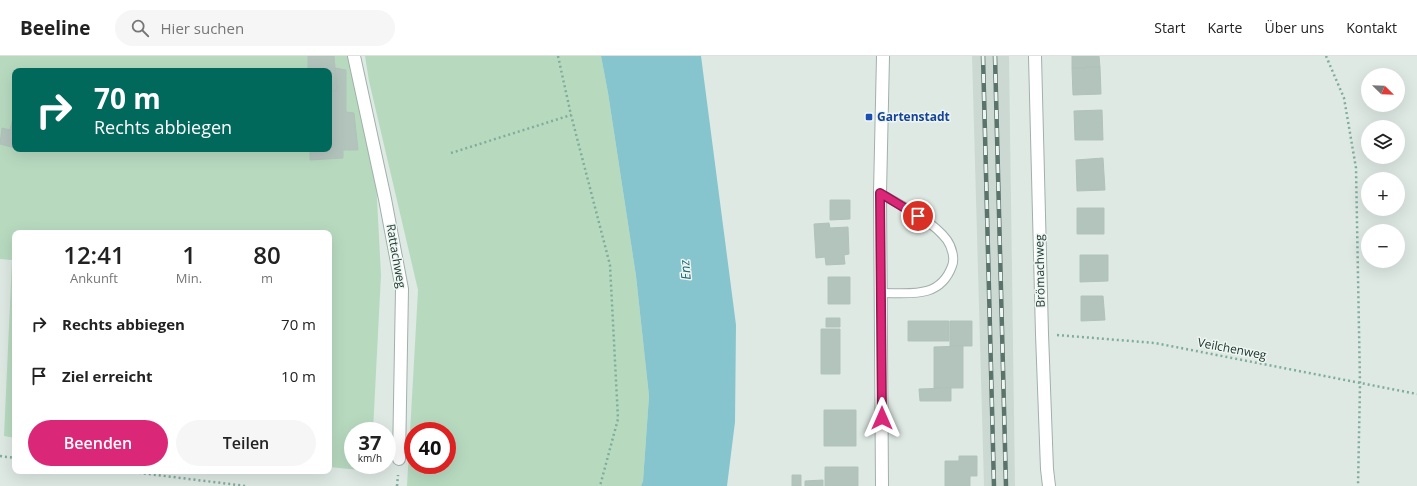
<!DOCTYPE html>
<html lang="de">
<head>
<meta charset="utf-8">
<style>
  :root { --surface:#fff; --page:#f6f6f6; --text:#222; --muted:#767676; --line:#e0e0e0; --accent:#db2777 }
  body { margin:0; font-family:"Open Sans",sans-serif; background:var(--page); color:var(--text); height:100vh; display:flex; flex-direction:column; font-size:15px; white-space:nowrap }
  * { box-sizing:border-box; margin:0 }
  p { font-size:13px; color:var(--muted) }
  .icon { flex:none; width:22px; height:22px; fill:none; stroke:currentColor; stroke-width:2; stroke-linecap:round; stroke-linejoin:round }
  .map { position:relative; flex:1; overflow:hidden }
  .details { position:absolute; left:12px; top:174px; width:320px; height:244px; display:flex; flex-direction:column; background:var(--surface); border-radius:8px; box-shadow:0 4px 16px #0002 }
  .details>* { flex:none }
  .hud { position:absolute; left:12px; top:12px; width:320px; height:84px; border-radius:8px; box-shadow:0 4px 16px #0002; background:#00695c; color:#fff; overflow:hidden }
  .needle { width:26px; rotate:113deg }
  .fabs { position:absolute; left:1361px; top:12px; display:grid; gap:8px }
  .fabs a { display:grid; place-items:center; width:44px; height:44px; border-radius:50%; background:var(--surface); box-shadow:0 4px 16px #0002; font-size:20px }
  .speed { position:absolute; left:344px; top:366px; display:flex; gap:8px; font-size:20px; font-weight:700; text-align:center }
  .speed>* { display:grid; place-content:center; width:52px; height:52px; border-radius:50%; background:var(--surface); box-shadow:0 4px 16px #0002; line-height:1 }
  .speed small { font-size:10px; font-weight:400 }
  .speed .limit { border:6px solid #d22; background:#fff; color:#111 }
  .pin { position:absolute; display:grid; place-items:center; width:34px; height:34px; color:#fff; margin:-17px; border:2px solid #fff; border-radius:50%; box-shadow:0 1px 4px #0007 }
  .me { position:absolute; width:44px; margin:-22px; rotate:0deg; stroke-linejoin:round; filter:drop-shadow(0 0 3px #0008) }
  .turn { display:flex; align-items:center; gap:14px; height:84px; padding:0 16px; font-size:18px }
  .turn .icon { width:52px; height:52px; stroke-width:2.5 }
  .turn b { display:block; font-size:28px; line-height:34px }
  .eta { display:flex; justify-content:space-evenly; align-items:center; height:68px; text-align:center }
  .eta b { font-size:24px; font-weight:600; line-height:28px }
  .action { display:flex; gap:8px; margin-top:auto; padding:8px 16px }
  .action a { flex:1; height:46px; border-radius:24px; background:var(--accent); color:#fff; font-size:16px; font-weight:600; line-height:46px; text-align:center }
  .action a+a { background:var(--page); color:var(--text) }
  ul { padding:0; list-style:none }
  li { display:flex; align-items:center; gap:12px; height:52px; padding:0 16px }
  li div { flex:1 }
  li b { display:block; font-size:15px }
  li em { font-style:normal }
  header { display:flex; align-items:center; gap:24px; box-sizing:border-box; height:56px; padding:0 20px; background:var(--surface); border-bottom:1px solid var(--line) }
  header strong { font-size:19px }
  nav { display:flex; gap:22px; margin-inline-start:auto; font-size:14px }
  .search { width:280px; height:36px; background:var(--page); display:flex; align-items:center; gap:10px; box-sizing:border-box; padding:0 14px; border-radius:22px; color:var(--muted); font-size:15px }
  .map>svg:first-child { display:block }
  .built { fill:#ccd9d3 }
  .green { fill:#b7dabf; fill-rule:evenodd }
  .water { fill:#86c5ce }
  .building { fill:#b3c4bd; stroke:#b1c2bb }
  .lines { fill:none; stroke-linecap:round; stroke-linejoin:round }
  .service-casing { stroke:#a1b0ab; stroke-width:10 }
  .minor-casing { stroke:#a1b0ab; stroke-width:14 }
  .tertiary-casing { stroke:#a1b0ab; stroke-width:14 }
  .path { stroke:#7fac9d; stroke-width:2.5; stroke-dasharray:2 3; stroke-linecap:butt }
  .service { stroke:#fff; stroke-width:8 }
  .minor { stroke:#fff; stroke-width:12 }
  .tertiary { stroke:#fff; stroke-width:12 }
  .rail-casing { stroke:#5a746c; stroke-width:4.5 }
  .rail { stroke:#eef6f2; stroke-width:3; stroke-dasharray:9; stroke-linecap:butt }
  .route-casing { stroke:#8e194d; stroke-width:10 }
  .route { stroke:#db2777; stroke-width:7 }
  .transit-dot { fill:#1a4fb4; stroke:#eef6f2; stroke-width:1.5 }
  .labels { text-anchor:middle; stroke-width:3; stroke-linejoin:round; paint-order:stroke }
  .transit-label { font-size:12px; font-weight:bold; fill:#164399; stroke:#eef6f2; text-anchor:start }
  .street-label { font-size:12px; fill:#203831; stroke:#eef6f2 }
  .water-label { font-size:13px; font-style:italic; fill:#1c6672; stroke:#eef6f2 }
</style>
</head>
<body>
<header>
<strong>Beeline</strong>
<div class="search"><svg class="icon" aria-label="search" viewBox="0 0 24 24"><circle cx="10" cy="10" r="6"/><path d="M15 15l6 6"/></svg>Hier suchen</div>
<nav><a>Start</a><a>Karte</a><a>Über uns</a><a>Kontakt</a></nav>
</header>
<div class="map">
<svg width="1417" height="430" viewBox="0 0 1417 430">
  <rect width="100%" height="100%" fill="#dee9e4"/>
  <path class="built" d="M972 0H1009L1015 430H984Z"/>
  <path class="green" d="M0 0H349L375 105 381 219 373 375H353V409H371L370 415 329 411V177H15V382L4 380 12 204 0 203ZM15 15H329V93H15Z
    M365 0H601L608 37 636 220 649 340 643 425 641 430H407L418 234 369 25ZM413 375H447V409H413Z"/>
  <path class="water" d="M601 0H701L736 269 735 366 727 430H641L643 425 649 340 636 220 608 37Z"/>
  <path class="building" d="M308 0H334L337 35H329V15H308Z
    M1072 0H1099L1100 11 1072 12Z
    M1100 11 1101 38 1073 39 1072 12Z
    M335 12 346 14V56L354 57 358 94H343V102L310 104V93H329V35H337Z
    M15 54V92L0 88 2 72 10 74Z
    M1102 54 1103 84H1075L1074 55Z
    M1103 102 1105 134 1077 135 1076 104Z
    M830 144H850V163L830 164Z
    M1077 152H1104V178H1077Z
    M829 167 830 172 848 171 849 198 844 199 845 208 826 209 825 201 816 202 814 168Z
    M1080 199H1108V225L1080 226Z
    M828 221H850V248H828Z
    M1081 240H1103L1105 264 1081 265Z
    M826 262H840V271H826Z
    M908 265H949V285H908Z
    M950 265H972V290H950Z
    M821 273H840V318H821Z
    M963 290V332H934V291Z
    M951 332V345H920L919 333Z
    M824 354H856V390H824Z
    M959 400H977V420H970V430H945V405H959Z
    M825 411H858V430H825Z
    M792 419H801V430H792Z
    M823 424V430H805V425Z"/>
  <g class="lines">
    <g class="service-casing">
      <path id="service" d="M880 137C901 149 933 165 947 184 952 191 955 203 952 210 940 243 910 237 882 237"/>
    </g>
    <g class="minor-casing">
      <path id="minor" d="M354 0 385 143 402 233 399 403
        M1035 0 1042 278 1047 413 1049 430"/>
    </g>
    <g class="tertiary-casing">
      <path id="tertiary" d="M882 430 880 137 883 0"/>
    </g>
    <path class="path" d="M558 0 571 59 610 209 618 363 600 430
      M1326 0 1344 42 1356 112 1360 328 1358 430
      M451 97 571 59
      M1057 279 1155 287 1417 338
      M0 400 15 402
      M124 415 246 430
      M397 430 398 419"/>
    <use href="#service" class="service"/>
    <use href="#minor" class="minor"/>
    <use href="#tertiary" class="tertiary"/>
    <g class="rail-casing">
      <path id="rail" d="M983 0 994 430
        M995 0 1006 430"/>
    </g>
    <use href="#rail" class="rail"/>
  </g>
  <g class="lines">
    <g class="route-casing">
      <path id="route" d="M882 362 880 137 918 160"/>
    </g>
    <use href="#route" class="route"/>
  </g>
  <rect class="transit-dot" x="865" y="57" width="8" height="8" rx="2"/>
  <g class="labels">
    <g class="transit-label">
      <text x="877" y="65">Gartenstadt</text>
    </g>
    <g class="street-label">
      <text transform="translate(396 200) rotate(80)" y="4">Rattachweg</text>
      <text transform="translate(1040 215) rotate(-91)" y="4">Brömachweg</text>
      <text transform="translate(1232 293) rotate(11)" y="4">Veilchenweg</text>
    </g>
    <g class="water-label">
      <text transform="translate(685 214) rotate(-95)" y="5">Enz</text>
    </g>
  </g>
</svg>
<div class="fabs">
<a><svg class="needle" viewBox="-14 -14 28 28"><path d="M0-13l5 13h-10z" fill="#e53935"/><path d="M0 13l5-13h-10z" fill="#767676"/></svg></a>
<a><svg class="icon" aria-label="layers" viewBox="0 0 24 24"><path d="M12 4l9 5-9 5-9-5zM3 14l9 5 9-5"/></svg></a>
<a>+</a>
<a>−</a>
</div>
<div class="speed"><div>37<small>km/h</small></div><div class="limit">40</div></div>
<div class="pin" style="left:918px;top:160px;background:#d93025"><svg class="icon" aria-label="arrive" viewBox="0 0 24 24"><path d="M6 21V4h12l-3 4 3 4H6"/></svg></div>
<svg class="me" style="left:882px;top:362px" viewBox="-20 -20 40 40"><path d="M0-17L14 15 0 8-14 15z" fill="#db2777" stroke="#fff" stroke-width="4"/></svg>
<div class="hud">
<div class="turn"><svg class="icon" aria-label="right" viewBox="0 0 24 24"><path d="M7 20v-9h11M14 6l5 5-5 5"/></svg><div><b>70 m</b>Rechts abbiegen</div></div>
</div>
<section class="details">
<div class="eta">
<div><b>12:41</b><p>Ankunft</p></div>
<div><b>1</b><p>Min.</p></div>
<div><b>80</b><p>m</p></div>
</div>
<ul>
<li><svg class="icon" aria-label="right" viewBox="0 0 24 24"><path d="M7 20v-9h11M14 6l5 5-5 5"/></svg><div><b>Rechts abbiegen</b></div><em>70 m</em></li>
<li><svg class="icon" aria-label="arrive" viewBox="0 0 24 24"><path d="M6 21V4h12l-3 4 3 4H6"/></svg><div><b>Ziel erreicht</b></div><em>10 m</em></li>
</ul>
<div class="action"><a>Beenden</a><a>Teilen</a></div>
</section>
</div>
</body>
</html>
